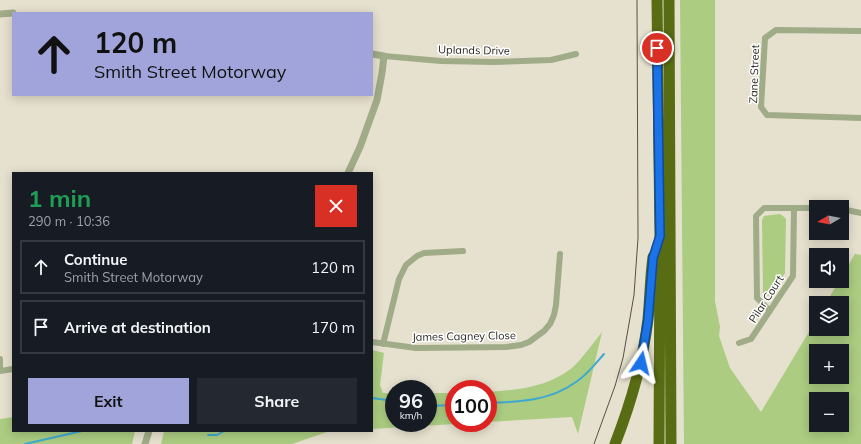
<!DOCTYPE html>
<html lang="en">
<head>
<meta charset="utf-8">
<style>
  :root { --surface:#171b24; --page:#242831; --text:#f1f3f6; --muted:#9ea1a6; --line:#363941; --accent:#a1a4da }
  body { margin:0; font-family:Mulish,sans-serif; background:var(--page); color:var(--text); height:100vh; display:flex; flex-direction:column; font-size:15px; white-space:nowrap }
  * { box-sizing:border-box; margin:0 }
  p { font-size:13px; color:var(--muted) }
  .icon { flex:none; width:22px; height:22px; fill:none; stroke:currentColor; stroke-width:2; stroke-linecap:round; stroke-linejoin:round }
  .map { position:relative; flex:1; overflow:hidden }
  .details { position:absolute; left:12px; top:172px; width:361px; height:260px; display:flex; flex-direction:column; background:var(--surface); border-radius:0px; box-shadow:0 2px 10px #0003 }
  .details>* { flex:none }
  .hud { position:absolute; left:12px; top:12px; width:361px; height:84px; border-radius:0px; box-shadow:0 2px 10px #0003; background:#a1a4da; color:#111; overflow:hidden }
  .needle { width:26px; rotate:260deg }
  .tools { position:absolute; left:809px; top:200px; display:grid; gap:8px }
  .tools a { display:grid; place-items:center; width:40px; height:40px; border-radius:0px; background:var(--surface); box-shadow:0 2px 10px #0003; font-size:20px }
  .speed { position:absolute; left:385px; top:380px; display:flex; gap:8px; font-size:20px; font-weight:700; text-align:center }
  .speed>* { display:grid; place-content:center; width:52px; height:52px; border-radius:50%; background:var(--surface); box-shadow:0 2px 10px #0003; line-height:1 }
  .speed small { font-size:10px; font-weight:400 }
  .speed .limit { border:6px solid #d22; background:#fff; color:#111 }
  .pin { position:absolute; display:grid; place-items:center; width:34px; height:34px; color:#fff; margin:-17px; border:2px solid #fff; border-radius:50%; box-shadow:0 1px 4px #0007 }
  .me { position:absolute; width:44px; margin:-22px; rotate:10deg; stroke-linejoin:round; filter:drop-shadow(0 0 3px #0008) }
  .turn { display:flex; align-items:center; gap:14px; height:84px; padding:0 16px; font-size:18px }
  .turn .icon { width:52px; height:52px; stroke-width:2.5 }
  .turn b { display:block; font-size:28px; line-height:34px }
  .round { display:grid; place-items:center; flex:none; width:42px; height:42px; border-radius:0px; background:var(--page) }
  .headline { display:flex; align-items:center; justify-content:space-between; height:68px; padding:0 16px }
  h1 { font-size:24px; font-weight:700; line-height:30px; color:#1e9e55 }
  .action { display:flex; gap:8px; margin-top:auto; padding:8px 16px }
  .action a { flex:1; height:46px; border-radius:0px; background:var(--accent); color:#111; font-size:16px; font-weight:700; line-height:46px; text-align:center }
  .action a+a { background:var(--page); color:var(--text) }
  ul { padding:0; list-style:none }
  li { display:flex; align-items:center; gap:12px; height:54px; margin:0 8px 6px; padding:0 8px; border:2px solid var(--line); border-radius:0px }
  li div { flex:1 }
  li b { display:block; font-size:15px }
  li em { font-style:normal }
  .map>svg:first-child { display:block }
  .green { fill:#abcc81; fill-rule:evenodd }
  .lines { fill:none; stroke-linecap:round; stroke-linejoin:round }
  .stream { stroke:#3ea8d1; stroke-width:2 }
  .minor { stroke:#a0ab88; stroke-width:6 }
  .tertiary { stroke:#a0ab88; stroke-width:7 }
  .motorway { stroke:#586c13; stroke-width:11 }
  .tram { stroke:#535147; stroke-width:1 }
  .route-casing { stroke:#114b97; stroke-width:10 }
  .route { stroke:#1a73e8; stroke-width:7 }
  .labels { text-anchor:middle; stroke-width:3; stroke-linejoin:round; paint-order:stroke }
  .street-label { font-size:11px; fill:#28261f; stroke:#fff }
</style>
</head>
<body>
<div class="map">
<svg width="861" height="444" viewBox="0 0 861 444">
  <rect width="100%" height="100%" fill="#e6e1ce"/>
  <path class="green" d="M680 0H715V301L720 327 719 336 730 368 761 412 816 320V329H842V303H826L839 281H842V276L855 254 861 255V444H684ZM816 351H842V377H816ZM816 399H842V425H816Z
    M779 214 782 215 786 219 785 273 771 296 763 295 762 220 764 216Z
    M602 332 578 434 572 417 488 422V392C518 390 548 387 572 368 581 360 594 342 602 332Z
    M372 350 384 353 380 385 383 393H394V423H428V393H454V423H472L372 429Z
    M13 417V431H135L132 444H0V419Z
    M164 431H337L327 432 292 444H161Z"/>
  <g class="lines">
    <path class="stream" d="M372 398 394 401
      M488 403C519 402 550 401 576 382 587 375 596 363 604 354
      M428 406 454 405
      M208 435H217L224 431
      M25 444 82 431"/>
    <path class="minor" d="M861 31 776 30 765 38 761 107 767 115 861 118
      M384 56 441 61 494 62 551 60 576 54
      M842 209 861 213
      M770 311 757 298 756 216 764 208H816
      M372 342 416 348 506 347 521 345 529 342 544 331 550 324 554 315 556 305 560 254
      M739 343 751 339 793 276 794 208
      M383 344 399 279 406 265 417 256 424 253 463 251
      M0 359V371
      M0 371 13 369"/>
    <path class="tertiary" d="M0 14 13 13
      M348 173 360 147 377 100 382 73 384 56 372 54
      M145 444 149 431"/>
    <path class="motorway" d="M657 0 660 236 659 444
      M669 0 671 444
      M615 444C631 403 643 362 648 319 650 299 650 278 653 257"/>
    <path class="tram" d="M594 444 615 386 623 358 634 295 638 238 637 0"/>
  </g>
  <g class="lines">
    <g class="route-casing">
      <path id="route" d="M641 363 648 320 653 258 660 236 657 48"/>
    </g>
    <use href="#route" class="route"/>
  </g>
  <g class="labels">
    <g class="street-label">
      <text transform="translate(474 50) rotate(1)" y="4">Uplands Drive</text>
      <text transform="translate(754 74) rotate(-88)" y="4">Zane Street</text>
      <text transform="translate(766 299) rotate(-57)" y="4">Pilar Court</text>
      <text transform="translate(464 336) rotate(-1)" y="4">James Cagney Close</text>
    </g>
  </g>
</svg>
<div class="tools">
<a><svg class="needle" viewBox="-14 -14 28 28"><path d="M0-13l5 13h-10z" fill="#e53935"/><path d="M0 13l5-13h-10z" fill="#9ea1a6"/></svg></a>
<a><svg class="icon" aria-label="sound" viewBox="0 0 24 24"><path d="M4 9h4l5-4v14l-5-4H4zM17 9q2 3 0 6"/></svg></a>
<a><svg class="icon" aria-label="layers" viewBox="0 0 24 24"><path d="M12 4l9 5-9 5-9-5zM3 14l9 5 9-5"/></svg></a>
<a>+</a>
<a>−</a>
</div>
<div class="speed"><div>96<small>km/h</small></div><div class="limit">100</div></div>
<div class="pin" style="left:657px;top:48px;background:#d93025"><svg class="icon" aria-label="arrive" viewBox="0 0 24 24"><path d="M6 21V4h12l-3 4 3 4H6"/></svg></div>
<svg class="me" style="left:641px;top:363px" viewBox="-20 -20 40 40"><path d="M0-17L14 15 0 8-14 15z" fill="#1a73e8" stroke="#fff" stroke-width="4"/></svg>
<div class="hud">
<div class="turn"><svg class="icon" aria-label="ahead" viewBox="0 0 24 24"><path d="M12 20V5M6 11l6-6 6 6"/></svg><div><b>120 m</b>Smith Street Motorway</div></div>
</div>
<section class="details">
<div class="headline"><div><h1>1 min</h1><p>290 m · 10:36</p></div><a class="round" style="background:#d93025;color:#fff"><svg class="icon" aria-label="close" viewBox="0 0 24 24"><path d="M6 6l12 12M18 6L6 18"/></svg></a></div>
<ul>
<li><svg class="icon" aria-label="ahead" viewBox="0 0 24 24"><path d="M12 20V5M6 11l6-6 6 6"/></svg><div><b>Continue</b><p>Smith Street Motorway</p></div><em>120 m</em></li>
<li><svg class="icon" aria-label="arrive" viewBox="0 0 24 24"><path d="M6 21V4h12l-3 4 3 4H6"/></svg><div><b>Arrive at destination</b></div><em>170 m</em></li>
</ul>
<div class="action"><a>Exit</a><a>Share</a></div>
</section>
</div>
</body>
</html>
